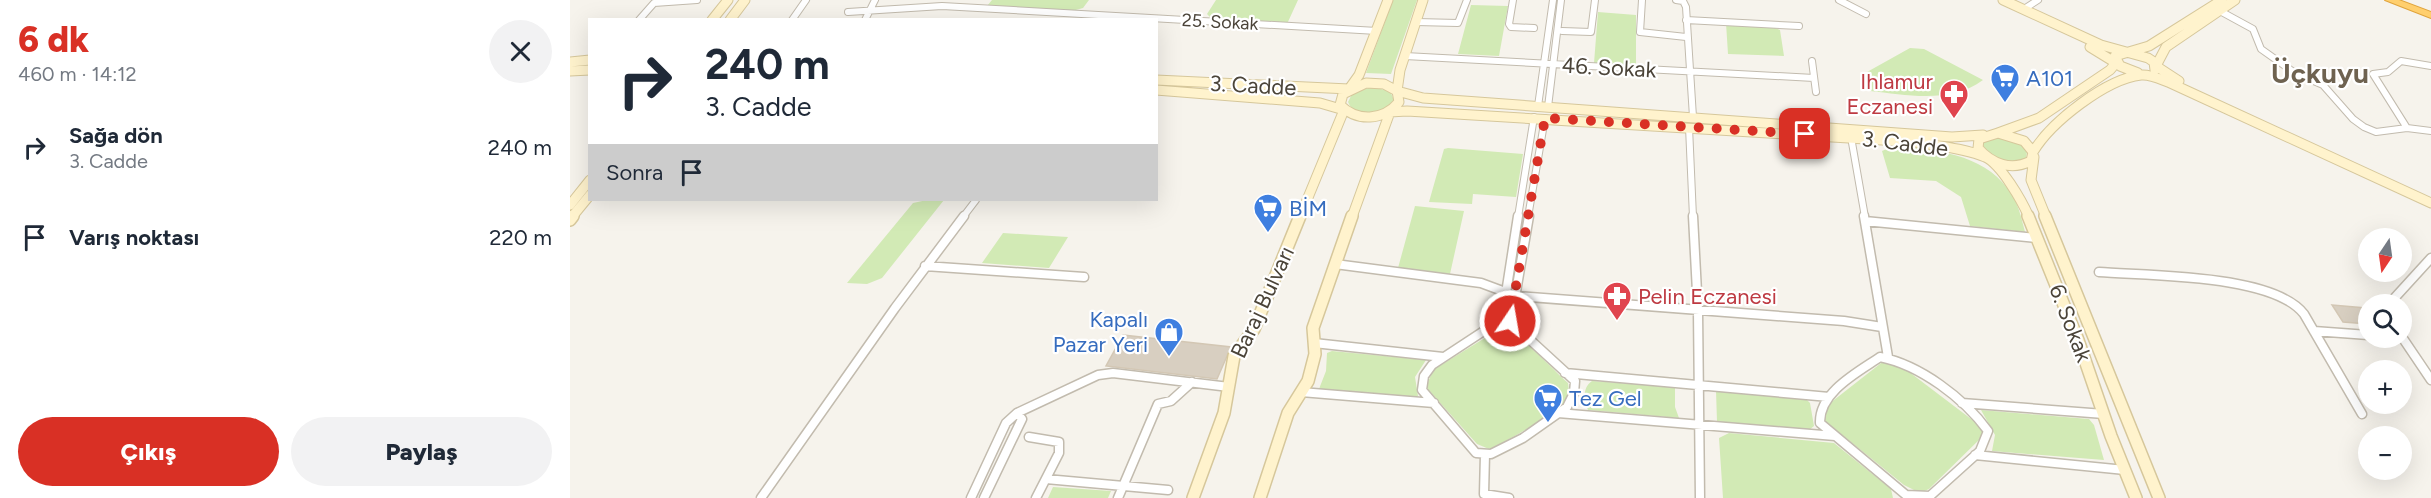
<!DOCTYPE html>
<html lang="tr">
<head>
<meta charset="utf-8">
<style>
  :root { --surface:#fff; --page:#f2f2f3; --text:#1f2937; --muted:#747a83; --accent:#d93025 }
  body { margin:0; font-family:Figtree,sans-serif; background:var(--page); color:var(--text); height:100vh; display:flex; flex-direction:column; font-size:22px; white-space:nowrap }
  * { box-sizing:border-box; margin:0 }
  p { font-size:20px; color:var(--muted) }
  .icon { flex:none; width:33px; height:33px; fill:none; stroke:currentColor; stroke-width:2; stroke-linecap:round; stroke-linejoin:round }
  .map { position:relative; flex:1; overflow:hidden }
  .drawer { display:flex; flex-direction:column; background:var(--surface); width:570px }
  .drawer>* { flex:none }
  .top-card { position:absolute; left:18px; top:18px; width:570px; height:183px; border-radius:0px; box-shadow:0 6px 24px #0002; background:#fff; color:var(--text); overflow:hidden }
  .needle { width:39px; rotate:193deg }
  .buttons { position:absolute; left:1788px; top:228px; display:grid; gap:12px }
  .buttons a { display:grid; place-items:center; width:54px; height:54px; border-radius:50%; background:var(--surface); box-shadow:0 6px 24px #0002; font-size:30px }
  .pin { position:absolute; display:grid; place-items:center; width:51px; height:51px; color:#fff; margin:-26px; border-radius:12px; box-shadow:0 3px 9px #0006 }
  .me { position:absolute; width:66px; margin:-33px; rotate:12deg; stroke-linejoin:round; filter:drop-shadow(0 0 4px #0008) }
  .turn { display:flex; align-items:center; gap:21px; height:126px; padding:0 18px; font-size:27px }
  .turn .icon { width:78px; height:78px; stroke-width:2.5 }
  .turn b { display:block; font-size:42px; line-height:51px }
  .then { display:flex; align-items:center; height:57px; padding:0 18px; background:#0003; gap:12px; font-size:22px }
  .round { display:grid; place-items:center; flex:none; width:63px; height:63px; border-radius:32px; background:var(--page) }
  .summary { display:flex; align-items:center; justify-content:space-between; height:102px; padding:0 18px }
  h1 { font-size:36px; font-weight:800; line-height:45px; color:var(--accent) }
  .primary-button { display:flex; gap:12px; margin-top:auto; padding:12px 18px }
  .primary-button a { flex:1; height:69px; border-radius:36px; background:var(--accent); color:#fff; font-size:24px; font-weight:800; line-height:69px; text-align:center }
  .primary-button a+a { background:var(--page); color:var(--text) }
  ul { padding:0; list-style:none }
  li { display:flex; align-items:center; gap:18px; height:90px; padding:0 18px }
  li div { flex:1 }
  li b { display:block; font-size:22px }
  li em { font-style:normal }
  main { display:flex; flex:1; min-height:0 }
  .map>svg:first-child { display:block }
  .green { fill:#d2eab5 }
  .building { fill:#d8cfc1; stroke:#d3c7b4; stroke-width:1.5 }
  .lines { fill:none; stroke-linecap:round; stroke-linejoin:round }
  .street-far1-casing { stroke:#c2bbae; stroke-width:8 }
  .street-casing { stroke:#c2bbae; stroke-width:11 }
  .secondary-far1-casing { stroke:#d6c79b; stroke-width:11 }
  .secondary-casing { stroke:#d6c79b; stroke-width:14 }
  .highway-casing { stroke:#e0a43c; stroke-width:2 }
  .street-far1 { stroke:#fff; stroke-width:6 }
  .street { stroke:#fff; stroke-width:8 }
  .secondary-far1 { stroke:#fff3cd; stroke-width:9 }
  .secondary { stroke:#fff3cd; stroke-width:11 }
  .highway { fill:#ffcf6e; fill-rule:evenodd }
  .route { stroke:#d93025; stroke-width:10; stroke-dasharray:0 18 }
  .labels { text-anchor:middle; stroke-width:4.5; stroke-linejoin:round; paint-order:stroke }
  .far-street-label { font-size:18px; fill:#4b4439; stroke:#fff }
  .street-label { font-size:22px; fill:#4b4439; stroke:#fff }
  .shop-label { font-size:22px; fill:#366cbe; stroke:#fff; text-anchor:start }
  .health-label { font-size:22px; fill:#be3a42; stroke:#fff; text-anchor:end }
  .district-label { font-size:28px; font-weight:bold; fill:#6e6250; stroke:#fff }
</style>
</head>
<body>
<main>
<section class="drawer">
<div class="summary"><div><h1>6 dk</h1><p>460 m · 14:12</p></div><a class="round"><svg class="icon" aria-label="close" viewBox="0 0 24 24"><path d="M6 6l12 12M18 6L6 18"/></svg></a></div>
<ul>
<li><svg class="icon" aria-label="right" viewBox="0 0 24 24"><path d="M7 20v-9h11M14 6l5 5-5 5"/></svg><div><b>Sağa dön</b><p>3. Cadde</p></div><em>240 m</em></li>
<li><svg class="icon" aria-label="arrive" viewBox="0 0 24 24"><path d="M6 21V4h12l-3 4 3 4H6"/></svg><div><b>Varış noktası</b></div><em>220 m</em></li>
</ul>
<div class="primary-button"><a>Çıkış</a><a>Paylaş</a></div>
</section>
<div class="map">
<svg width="1861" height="498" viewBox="0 0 1861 498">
  <rect width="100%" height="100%" fill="#f6f3ec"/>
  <path class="green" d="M422 0H519L513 8 502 11 417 6Z
    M646 0H728L717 24 642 19 637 14Z
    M823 0H847L821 74 796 73Z
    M901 5 938 6 929 56 888 54Z
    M1028 12 1066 15V65L1024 63Z
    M1156 23 1203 27 1210 30 1214 56 1158 54Z
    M1340 48 1354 49 1413 80C1381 104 1337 95 1300 91L1297 72Z
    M801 87 820 91 824 100C817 115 792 117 780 106L778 102 782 94Z
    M1429 137 1449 143 1457 151 1456 159C1438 166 1425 159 1413 146V142Z
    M1324 146C1364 150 1412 153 1438 189 1448 201 1451 217 1455 232L1400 226 1391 197 1366 181 1320 178 1312 151Z
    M878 148 953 154 946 197 903 194 902 204 859 202 874 149Z
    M357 200H374L312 278 297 284 277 283 343 203Z
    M845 206 894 211 880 274 828 268Z
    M433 233 498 237 479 268 412 263Z
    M931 328C947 330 984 371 998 383 999 389 999 396 996 401 987 413 934 443 919 449L907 444 856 387 863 370Z
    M762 351 856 360 845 377 848 396 845 398 749 389 756 371 757 353Z
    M1315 360 1326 362 1413 428 1412 437 1359 489 1350 493 1334 485 1255 421 1252 413 1255 407Z
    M1022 381 1105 387V407L1109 418 1018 410C1014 400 1012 388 1022 381Z
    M1146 390 1236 399 1240 403 1244 426 1239 430 1147 422Z
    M1411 410 1519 419 1524 425 1534 460 1422 451 1425 435Z
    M1159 433 1264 443 1321 489 1323 498H1153L1149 438Z
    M483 487 541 491 538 498H478Z"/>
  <path class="building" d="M1762 305 1796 308 1798 324 1773 322Z
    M553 335 661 347 647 379 536 366Z"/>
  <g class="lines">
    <g class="street-far1-casing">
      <path id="street-far1" d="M943 0 939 24 941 27 964 28
        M1072 0 1070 32 1116 37
        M1106 0 1113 1 1116 7 1123 117
        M1269 0 1296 14
        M1454 9 1468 0
        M1650 11 1683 29 1691 49 1725 73 1753 85 1783 119 1794 127 1806 132 1837 128 1861 131
        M278 12 372 6 807 31
        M69 20 84 3 127 0
        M222 20 236 0
        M295 20 305 0
        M1116 20 1229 26
        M846 22 888 23 897 0
        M992 31 1021 32 1025 0
        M835 56 1244 78
        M1242 61 1246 92
        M968 106 983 0
        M978 107 991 0
        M1119 127 1123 217
        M1837 128 1803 74 1818 72 1831 61 1861 66
        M1281 137 1295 217
        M393 217 406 200
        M948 217 964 117
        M958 217 975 118"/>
    </g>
    <g class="street-casing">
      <path id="street" d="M1123 216 1128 311 1130 498
        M1294 216 1318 357
        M1295 221 1467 238
        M765 264 911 283 946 296 1274 321 1312 327
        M355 266 514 277
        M1529 272C1579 276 1703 274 1734 314L1792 414
        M1819 304 1861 258
        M932 319 957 337 1005 381 1004 393 997 407 953 438 921 454 906 453 852 390 854 376 862 365Z
        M932 319 948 216
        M941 321 959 216
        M1744 331 1798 335
        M1832 337 1861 380
        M744 343 873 357
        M1310 357C1350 365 1394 398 1418 431L1410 451 1360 496 1336 495 1250 423C1249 392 1288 372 1310 357Z
        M995 373 1259 397
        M731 392 864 403
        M1392 403 1534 414
        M988 413 1265 436
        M459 437 489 442V453L466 498
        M915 454 914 494 939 498
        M1405 455 1555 470
        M476 479 598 490
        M191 498 325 308 394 216
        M401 498 436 423 447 413 528 375 543 373 659 387
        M414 498 452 419 447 413
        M548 498 588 404 601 401 622 382"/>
    </g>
    <g class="secondary-far1-casing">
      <path id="secondary-far1" d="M853 0 830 70 827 91 853 98 1382 137 1413 135
        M1433 0 1531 45 1578 58 1584 62 1585 70
        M142 20 158 0
        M160 20 175 0
        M0 62 20 60
        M0 71 20 70
        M1568 73 1550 66 1545 56 1579 46 1652 0
        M586 80 779 89 789 75 818 0
        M1609 81 1586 66 1596 47 1665 0
        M796 83 814 84 827 91 829 102C813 121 787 122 770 105L773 94Z
        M586 90 750 103 774 110 730 217
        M1428 133 1469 118 1540 70 1546 63 1520 47
        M1428 133 1454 141 1463 152 1461 161C1441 171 1422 164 1408 148L1409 139Z
        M1463 152C1481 122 1536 79 1571 75 1580 74 1590 79 1598 82L1861 203
        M1464 157 1461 180 1476 217
        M0 205 20 180
        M2 217 20 195
        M782 217 820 112 837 111 1345 142C1368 146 1393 148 1415 157 1431 164 1452 201 1459 217"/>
    </g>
    <g class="secondary-casing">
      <path id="secondary" d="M1458 216 1508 340 1541 436 1566 498
        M1475 216 1589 498
        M0 220 3 216
        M623 498 654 413 664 356 684 329 730 216
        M690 498 718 413 738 381 745 354 743 328 782 216"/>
    </g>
    <g class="highway-casing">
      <path id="highway" d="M1815 0H1829L1861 12V18Z"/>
    </g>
    <use href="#street-far1" class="street-far1"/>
    <use href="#street" class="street"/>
    <use href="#secondary-far1" class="secondary-far1"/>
    <use href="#secondary" class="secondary"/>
    <use href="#highway" class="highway"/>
  </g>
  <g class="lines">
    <path class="route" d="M940 321 975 118 1235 134"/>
  </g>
  <defs>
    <g id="supermarket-pin" transform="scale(1.5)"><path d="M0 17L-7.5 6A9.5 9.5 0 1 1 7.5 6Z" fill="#3f7fe0" stroke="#fff"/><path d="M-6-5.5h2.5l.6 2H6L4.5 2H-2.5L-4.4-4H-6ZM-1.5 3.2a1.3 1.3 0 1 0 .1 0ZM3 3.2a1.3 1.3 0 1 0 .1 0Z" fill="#fff"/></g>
    <g id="pharmacy-pin" transform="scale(1.5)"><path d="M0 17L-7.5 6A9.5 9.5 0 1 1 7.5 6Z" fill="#e0444e" stroke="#fff"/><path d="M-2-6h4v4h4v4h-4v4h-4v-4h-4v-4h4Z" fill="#fff"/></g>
    <g id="shop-pin" transform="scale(1.5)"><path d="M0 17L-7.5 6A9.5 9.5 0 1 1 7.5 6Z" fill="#3f7fe0" stroke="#fff"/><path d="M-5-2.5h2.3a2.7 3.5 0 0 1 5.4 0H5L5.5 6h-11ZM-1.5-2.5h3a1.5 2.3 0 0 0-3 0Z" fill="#fff"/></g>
  </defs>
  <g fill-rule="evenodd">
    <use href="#supermarket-pin" x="1435" y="78"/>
    <use href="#pharmacy-pin" x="1384" y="94"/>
    <use href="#supermarket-pin" x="698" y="208"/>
    <use href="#pharmacy-pin" x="1047" y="296"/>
    <use href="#shop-pin" x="599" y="332"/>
    <use href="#supermarket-pin" x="978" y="398"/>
  </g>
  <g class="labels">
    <g class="far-street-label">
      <text transform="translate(650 22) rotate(3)" y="6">25. Sokak</text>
    </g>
    <g class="street-label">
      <text transform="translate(1039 67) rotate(3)" y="8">46. Sokak</text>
      <text transform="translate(683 85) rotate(3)" y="8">3. Cadde</text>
      <text transform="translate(1335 143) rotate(7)" y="8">3. Cadde</text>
      <text transform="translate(692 302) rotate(-65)" y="8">Baraj Bulvarı</text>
      <text transform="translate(1501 323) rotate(69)" y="8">6. Sokak</text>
    </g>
    <g class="shop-label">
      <text x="1456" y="86">A101</text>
      <text x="719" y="216">BİM</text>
      <text x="578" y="327" text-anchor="end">Kapalı<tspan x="578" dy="25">Pazar Yeri</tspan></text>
      <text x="999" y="406">Tez Gel</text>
    </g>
    <g class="health-label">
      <text x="1363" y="89">Ihlamur<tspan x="1363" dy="25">Eczanesi</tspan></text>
      <text x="1068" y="304" text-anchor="start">Pelin Eczanesi</text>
    </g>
    <g class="district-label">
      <text x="1750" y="83">Üçkuyu</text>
    </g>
  </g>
</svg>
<div class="buttons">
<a><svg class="needle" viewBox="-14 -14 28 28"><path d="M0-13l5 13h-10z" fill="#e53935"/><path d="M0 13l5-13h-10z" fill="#747a83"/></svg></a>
<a><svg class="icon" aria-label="search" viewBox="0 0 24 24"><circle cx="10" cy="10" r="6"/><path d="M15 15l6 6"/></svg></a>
<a>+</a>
<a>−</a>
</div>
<div class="pin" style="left:1235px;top:134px;background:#d93025"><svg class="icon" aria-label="arrive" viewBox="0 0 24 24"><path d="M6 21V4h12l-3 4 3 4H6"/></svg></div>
<svg class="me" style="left:940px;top:321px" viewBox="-20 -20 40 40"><circle r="17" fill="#d93025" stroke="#fff" stroke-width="3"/><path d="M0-11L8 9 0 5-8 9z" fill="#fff"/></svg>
<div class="top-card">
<div class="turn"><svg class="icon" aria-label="right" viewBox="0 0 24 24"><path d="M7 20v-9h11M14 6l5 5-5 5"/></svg><div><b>240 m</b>3. Cadde</div></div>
<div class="then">Sonra<svg class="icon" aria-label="arrive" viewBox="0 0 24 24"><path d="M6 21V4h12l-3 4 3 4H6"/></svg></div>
</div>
</div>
</main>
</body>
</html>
